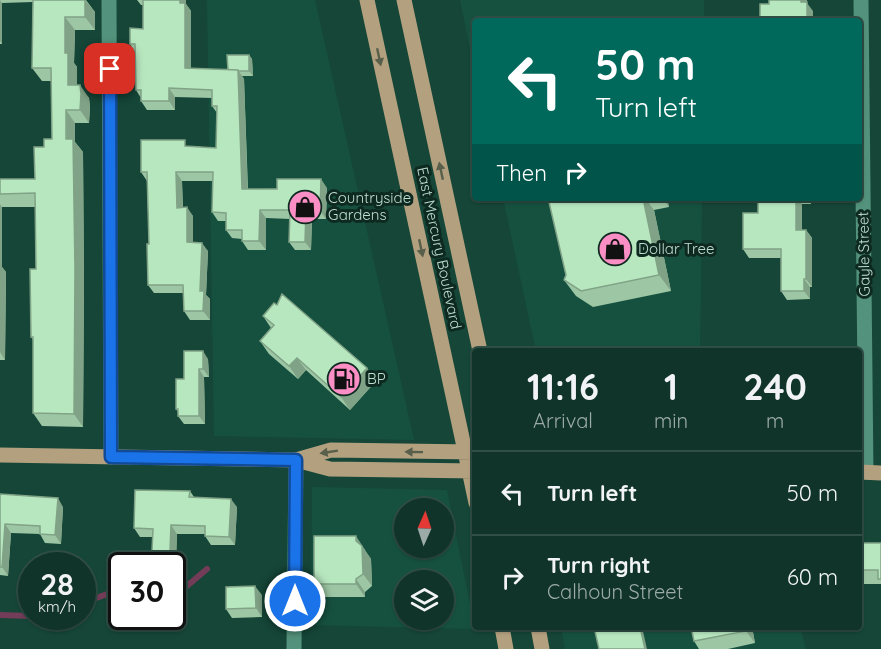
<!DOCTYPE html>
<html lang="en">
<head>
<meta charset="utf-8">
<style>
  :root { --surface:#103429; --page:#1e3f35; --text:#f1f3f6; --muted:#9caaa8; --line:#304f46 }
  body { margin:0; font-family:Quicksand,sans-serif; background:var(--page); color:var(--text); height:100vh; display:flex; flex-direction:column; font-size:22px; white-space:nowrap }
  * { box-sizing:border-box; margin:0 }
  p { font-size:20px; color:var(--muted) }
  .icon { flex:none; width:33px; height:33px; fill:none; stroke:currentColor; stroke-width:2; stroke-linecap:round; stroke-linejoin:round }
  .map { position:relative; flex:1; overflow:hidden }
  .drawer { position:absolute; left:472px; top:348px; width:390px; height:282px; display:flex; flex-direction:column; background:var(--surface); border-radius:6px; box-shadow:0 2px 4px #0004,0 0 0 2px var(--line) }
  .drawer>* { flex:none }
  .guide { position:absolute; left:472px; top:18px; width:390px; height:183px; border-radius:6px; box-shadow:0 2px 4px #0004,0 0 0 2px var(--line); background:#00695c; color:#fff; overflow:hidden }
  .needle { width:39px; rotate:3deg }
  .buttons { position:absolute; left:394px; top:498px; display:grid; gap:12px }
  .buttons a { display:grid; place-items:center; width:60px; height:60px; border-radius:50%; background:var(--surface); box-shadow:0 2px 4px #0004,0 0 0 2px var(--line); font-size:30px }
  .speed { position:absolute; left:18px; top:552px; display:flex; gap:12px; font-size:30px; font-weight:700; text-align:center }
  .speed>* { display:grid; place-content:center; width:78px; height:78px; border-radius:50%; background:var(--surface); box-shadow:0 2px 4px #0004,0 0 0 2px var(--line); line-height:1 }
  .speed small { font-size:15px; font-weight:400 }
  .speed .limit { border:3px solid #111; border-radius:9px; background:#fff; color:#111 }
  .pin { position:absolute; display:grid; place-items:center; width:51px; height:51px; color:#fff; margin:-26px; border-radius:12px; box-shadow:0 3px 9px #0006 }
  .me { position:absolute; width:66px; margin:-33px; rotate:0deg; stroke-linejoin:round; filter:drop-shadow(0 0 4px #0008) }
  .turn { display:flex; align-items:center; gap:21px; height:126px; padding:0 24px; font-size:27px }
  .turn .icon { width:78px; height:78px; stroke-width:2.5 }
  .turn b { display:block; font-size:42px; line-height:51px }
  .then { display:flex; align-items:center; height:57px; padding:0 24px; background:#0003; gap:12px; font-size:22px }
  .eta { display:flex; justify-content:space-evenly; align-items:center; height:102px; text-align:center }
  .eta b { font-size:36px; font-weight:800; line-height:42px }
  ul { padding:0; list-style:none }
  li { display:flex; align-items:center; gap:18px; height:84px; padding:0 24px; border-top:2px solid var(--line) }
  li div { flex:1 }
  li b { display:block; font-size:22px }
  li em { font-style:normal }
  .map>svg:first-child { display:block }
  .built { fill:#165140; fill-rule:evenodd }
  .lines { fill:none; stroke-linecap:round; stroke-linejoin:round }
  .stream { stroke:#733c58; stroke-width:6 }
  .minor { stroke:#53927c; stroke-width:15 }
  .major { stroke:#b3a07f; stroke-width:15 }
  .wall { fill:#9dc7a4 }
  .shaded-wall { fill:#80a286 }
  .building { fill:#b7e7bf; stroke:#80a286; stroke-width:1.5 }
  .oneway { fill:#585f4b }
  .route-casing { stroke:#114b97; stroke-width:15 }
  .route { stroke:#1a73e8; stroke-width:10 }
  .labels { text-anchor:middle; stroke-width:6; stroke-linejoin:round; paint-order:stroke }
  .poi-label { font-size:15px; fill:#bfded2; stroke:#0e2920; text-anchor:start }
  .street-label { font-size:15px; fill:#bfded2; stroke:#0e2920 }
</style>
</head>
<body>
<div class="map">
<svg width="881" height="649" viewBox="0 0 881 649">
  <rect width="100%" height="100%" fill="#154637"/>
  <path class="built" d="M207 0H315L414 440 214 436Z
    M460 0H704V21H476L475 73Z
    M503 198H702L700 351H536Z
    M312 487 447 490 475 629 311 625ZM405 508H444V548H405ZM405 580H444V620H405Z
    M561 627H800L806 649H565Z"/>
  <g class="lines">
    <path class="stream" d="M172 594 187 586 207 569
      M82 603 113 592H122
      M0 615 32 616"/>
    <path class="minor" d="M109 0 111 457
      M861 0 866 472
      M294 649 296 460"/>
    <path class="major" d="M367 0 460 428 476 503
      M404 0 480 351
      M0 455 296 460 330 469 476 471
      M296 460 331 450 474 452
      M860 472 881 473
      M502 627 506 649
      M538 627 542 649"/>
  </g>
  <path class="wall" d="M0 0H86L95 12V30H75L74 63 77 67V85L89 98 90 107 89 123H75V142L83 152 84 282 83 427 42 426 33 413V340L31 337 36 269 35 207H2V267L6 272 5 360H0V179H35L44 147 52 139 51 81H42L32 68 33 2 2 3V44H0Z
    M137 0H186V4L191 11V68L228 70 249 55 252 59 253 76H242L244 79 248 189 327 188 326 219H312L311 250H295L289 242 290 219 266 218V250H248L242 241V239L232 238 226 230V221H218L212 212 213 181H182L183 208 193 216V242L208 251 206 295 210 299V320H190L184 311V293H154L148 285 149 244 147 181 141 172 189 146 216 148 217 113 212 106V98L175 97V110H147L141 101V98L136 90 135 52 130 44 143 29V5H141Z
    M548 198H667L669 207 654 210 671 291 593 307 576 296 564 280 566 275Z
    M758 198H811V204H802V230H806L812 238V287H810V299L787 300 781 291V258H749L743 249 758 213Z
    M263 316 367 368 376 381 350 410 306 370 298 379 269 354 260 341 271 328Z
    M208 359 209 377H204L205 424H184L178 416V412L176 409 184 379Z
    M190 491 194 497 237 507 235 545H211L205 536V534H177L176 560 158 559 152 551V537H140L134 528Z
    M0 494 63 507 61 544 45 543 40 534 11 533 8 576 0 575Z
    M860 542V543H881V584H860Z
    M365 549V551L371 559 372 586 365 592V597H323L314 584Z
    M262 595V617L232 618 226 609Z
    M752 627 755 643 728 649H699L694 641Z"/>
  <path class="shaded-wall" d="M0 0 2 3V44L0 41Z
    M85 0 95 12V30L85 17Z
    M180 0H186V4L191 11V76L185 68Z
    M801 0H807V3L813 11V21H807Z
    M65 17 75 30 74 63 77 67V98L68 85 65 53Z
    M249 55 252 59 253 76 249 71Z
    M238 70 244 79 248 198 242 189Z
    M80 85 89 98 90 107 89 123 80 110Z
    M169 88 175 97V110L169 101Z
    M66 110 75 123V142L83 152 84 282 83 427 74 414Z
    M176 172 182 181 183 216 177 208Z
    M321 179 327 188 326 219 320 211Z
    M643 198H645L654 210 671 291 659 275Z
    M662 198H667L669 207Z
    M796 198H797L802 204V238L796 230Z
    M807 198H811V204Z
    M0 204 2 207V267L6 272 5 360 0 352Z
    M187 207 193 216V251L187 242Z
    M260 210 266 218V250L259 241Z
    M306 210 312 219 311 250 305 242Z
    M806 230 812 238V287L806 279Z
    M202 243 208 251 206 295 210 299V320L203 311 200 291Z
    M804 279 810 287V299L804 291Z
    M203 351 208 359 209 377 203 369Z
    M297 358 306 370 298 379 289 366Z
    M367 368 376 381 350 410 341 397Z
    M199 369 204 377 205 424 199 416Z
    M58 498 63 507 61 544 55 535Z
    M231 499 237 507 235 545 229 537Z
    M5 524 11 533 8 576 2 567Z
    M171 525 177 534 176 560 170 551Z
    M356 536 371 559 372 586 363 574 356 541Z
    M356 579 365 592V597L356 584Z
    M255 586 262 595V617L256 608Z
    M640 627H642L647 649H645Z
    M746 627H752L755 643 746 631Z"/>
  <path class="building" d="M33 0H85V17H65V53H68V85H80L81 94 80 110H66V139H73L75 269 74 414 33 413V337H31L30 269H36L35 193 0 194V179H35L34 147H44V139H52L51 68H32Z
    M143 0H180V3H185V68L238 70 242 189H277V179H321L320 211 306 210 305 242H289L290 210H260L259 241H242V230H226V213L212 212 213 172H176L177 208 187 207V242L202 243 200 291H204L203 311H184L183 285H148L147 244H149L147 172H141V140H185V146L216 148 217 106H212V90L169 88V101H141V90H136L135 44H130V28L143 29Z
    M769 0H801V2H807V21H760V4H769Z
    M227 55H249V71H238V70H228Z
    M548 198H643L659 275 581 291 564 280 566 275Z
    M758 198H796V230H806V279H804V291H781V249H743V213H758Z
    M282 294 367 368 341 397 297 358 289 366 260 341 274 325 263 316 274 303 277 305Z
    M184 351H203V369H199V416H178V409H176V379H184Z
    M135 490 190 491 189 497 231 499 229 537 205 536V526L171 525 170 551H152L153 529 134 528Z
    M0 494 58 498 55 535 40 534V526L5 524 2 567H0Z
    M314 536H356V541L362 546 363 574 356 579V584H314Z
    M860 543H881V579H878V570H860Z
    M255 586 256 608 226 609V587Z
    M594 627H640L645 649H599Z
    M691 627H746V631L694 641Z"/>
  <defs><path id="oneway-solid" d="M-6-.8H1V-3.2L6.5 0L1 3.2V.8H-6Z" transform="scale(1.5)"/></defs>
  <g class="oneway">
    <use href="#oneway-solid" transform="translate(379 57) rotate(78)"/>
    <use href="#oneway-solid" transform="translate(441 171) rotate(-102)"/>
    <use href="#oneway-solid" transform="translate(421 248) rotate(78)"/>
    <use href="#oneway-solid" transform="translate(329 452) rotate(171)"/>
    <use href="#oneway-solid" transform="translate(414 452) rotate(-179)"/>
  </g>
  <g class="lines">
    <g class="route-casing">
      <path id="route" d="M110 69 111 457 296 460 295 601"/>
    </g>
    <use href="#route" class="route"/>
  </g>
  <defs>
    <g id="shop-disc" transform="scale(1.725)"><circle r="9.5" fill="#fb8fc5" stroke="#0e2920"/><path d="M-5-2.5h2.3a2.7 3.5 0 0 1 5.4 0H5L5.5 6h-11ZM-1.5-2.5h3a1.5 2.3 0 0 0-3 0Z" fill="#111"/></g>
    <g id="fuel-disc" transform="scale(1.725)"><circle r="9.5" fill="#fb8fc5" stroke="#0e2920"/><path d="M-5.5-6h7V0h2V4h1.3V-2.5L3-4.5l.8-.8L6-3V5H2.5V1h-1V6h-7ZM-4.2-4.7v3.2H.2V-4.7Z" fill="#111"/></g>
  </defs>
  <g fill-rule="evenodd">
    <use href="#shop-disc" x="305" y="207"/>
    <use href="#shop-disc" x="615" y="249"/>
    <use href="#fuel-disc" x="344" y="379"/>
  </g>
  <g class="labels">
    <g class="poi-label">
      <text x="328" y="203">Countryside<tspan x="328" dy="17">Gardens</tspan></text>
      <text x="638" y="254">Dollar Tree</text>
      <text x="367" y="384">BP</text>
    </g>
    <g class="street-label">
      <text transform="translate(439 248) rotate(78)" y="5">East Mercury Boulevard</text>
      <text transform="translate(864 254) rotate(-91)" y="5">Gayle Street</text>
    </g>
  </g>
</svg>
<div class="buttons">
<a><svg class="needle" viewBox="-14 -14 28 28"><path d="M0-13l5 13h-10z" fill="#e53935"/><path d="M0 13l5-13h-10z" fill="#9caaa8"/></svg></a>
<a><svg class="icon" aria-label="layers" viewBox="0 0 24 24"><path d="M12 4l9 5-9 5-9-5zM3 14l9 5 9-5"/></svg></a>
</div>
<div class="speed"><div>28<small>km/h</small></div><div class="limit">30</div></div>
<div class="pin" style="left:110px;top:69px;background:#d93025"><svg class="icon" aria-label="arrive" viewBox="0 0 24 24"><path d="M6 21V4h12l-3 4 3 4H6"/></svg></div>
<svg class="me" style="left:295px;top:601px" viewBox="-20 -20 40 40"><circle r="17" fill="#1a73e8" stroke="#fff" stroke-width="3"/><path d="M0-11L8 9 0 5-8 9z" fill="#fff"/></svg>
<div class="guide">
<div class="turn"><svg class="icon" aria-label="left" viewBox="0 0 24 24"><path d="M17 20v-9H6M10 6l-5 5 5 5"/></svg><div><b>50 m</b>Turn left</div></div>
<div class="then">Then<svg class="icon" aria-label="right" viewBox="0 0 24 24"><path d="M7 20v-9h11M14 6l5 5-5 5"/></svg></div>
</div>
<section class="drawer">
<div class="eta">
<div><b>11:16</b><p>Arrival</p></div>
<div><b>1</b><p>min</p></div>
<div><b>240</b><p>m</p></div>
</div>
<ul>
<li><svg class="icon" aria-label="left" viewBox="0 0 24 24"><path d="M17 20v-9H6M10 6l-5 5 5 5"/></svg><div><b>Turn left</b></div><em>50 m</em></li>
<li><svg class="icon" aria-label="right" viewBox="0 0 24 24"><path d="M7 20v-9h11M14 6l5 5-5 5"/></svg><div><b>Turn right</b><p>Calhoun Street</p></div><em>60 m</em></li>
</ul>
</section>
</div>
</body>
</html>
